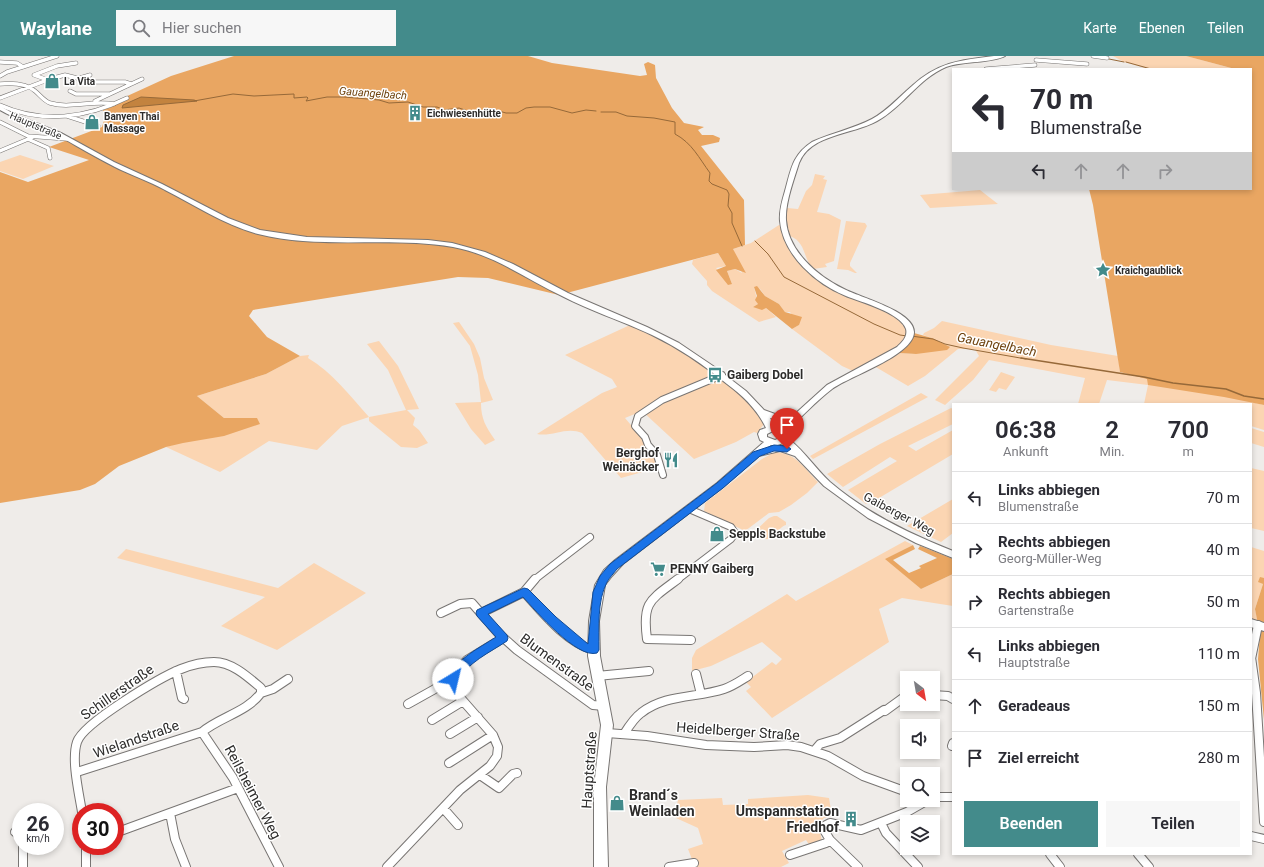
<!DOCTYPE html>
<html lang="de">
<head>
<meta charset="utf-8">
<style>
  :root { --surface:#fff; --page:#f7f7f7; --text:#2b2b33; --muted:#7c7c81; --line:#e1e1e2; --accent:#438b8b }
  body { margin:0; font-family:Roboto,sans-serif; background:var(--page); color:var(--text); height:100vh; display:flex; flex-direction:column; font-size:15px; white-space:nowrap }
  * { box-sizing:border-box; margin:0 }
  p { font-size:13px; color:var(--muted) }
  .icon { flex:none; width:22px; height:22px; fill:none; stroke:currentColor; stroke-width:2; stroke-linecap:round; stroke-linejoin:round }
  .map { position:relative; flex:1; overflow:hidden }
  .side { position:absolute; left:952px; top:347px; width:300px; height:452px; display:flex; flex-direction:column; background:var(--surface); border-radius:0px; box-shadow:0 2px 6px #0003 }
  .side>* { flex:none }
  .banner { position:absolute; left:952px; top:12px; width:300px; height:122px; border-radius:0px; box-shadow:0 2px 6px #0003; background:#fff; color:var(--text); overflow:hidden }
  .needle { width:26px; rotate:149deg }
  .fabs { position:absolute; left:900px; top:615px; display:grid; gap:8px }
  .fabs a { display:grid; place-items:center; width:40px; height:40px; border-radius:0px; background:var(--surface); box-shadow:0 2px 6px #0003; font-size:20px }
  .speed { position:absolute; left:12px; top:747px; display:flex; gap:8px; font-size:20px; font-weight:700; text-align:center }
  .speed>* { display:grid; place-content:center; width:52px; height:52px; border-radius:50%; background:var(--surface); box-shadow:0 2px 6px #0003; line-height:1 }
  .speed small { font-size:10px; font-weight:400 }
  .speed .limit { border:6px solid #d22; background:#fff; color:#111 }
  .pin { position:absolute; display:grid; place-items:center; width:34px; height:34px; color:#fff; margin:-41px -17px; border-radius:50% 50% 50% 0; rotate:-45deg; box-shadow:0 0 4px #0007 }
  .pin .icon { rotate:45deg }
  .me { position:absolute; width:44px; margin:-22px; rotate:36deg; stroke-linejoin:round; filter:drop-shadow(0 0 3px #0008) }
  .turn { display:flex; align-items:center; gap:14px; height:84px; padding:0 12px; font-size:18px }
  .turn .icon { width:52px; height:52px; stroke-width:2.5 }
  .turn b { display:block; font-size:28px; line-height:34px }
  .lanes { display:flex; align-items:center; height:38px; padding:0 12px; background:#0003; justify-content:center; gap:20px; direction:ltr }
  .lanes .off { opacity:.35 }
  .eta { display:flex; justify-content:space-evenly; align-items:center; height:68px; text-align:center }
  .eta b { font-size:24px; font-weight:600; line-height:28px }
  .cta { display:flex; gap:8px; margin-top:auto; padding:8px 12px }
  .cta a { flex:1; height:46px; border-radius:0px; background:var(--accent); color:#fff; font-size:16px; font-weight:600; line-height:46px; text-align:center }
  .cta a+a { background:var(--page); color:var(--text) }
  ul { padding:0; list-style:none }
  li { display:flex; align-items:center; gap:12px; height:52px; padding:0 12px; border-top:1px solid var(--line) }
  li div { flex:1 }
  li b { display:block; font-size:15px }
  li em { font-style:normal }
  header { display:flex; align-items:center; gap:24px; box-sizing:border-box; height:56px; padding:0 20px; background:var(--accent); color:#fff }
  header strong { font-size:19px }
  nav { display:flex; gap:22px; margin-inline-start:auto; font-size:14px }
  .search { width:280px; height:36px; background:var(--page); display:flex; align-items:center; gap:10px; box-sizing:border-box; padding:0 14px; border-radius:0px; color:var(--muted); font-size:15px }
  .map>svg:first-child { display:block }
  .green { fill:#fbd5b2 }
  .forest { fill:#e9a662 }
  .water { fill:#c3833f; stroke:#966939 }
  .lines { fill:none; stroke-linecap:round; stroke-linejoin:round }
  .stream-far1 { stroke:#966939; stroke-width:1 }
  .stream { stroke:#966939; stroke-width:1.5 }
  .street-far2-casing { stroke:#787573; stroke-width:4.5 }
  .street-far1-casing { stroke:#787573; stroke-width:8 }
  .street-casing { stroke:#787573; stroke-width:10 }
  .secondary-casing { stroke:#787573; stroke-width:2 }
  .street-far2 { stroke:#fff; stroke-width:3.5 }
  .street-far1 { stroke:#fff; stroke-width:6 }
  .street { stroke:#fff; stroke-width:8 }
  .secondary { fill:#fff; fill-rule:evenodd }
  .route { fill:#1a73e8; stroke:#114b97 }
  .labels { text-anchor:middle; stroke-width:3; stroke-linejoin:round; paint-order:stroke }
  .far-poi-label { font-size:10px; font-weight:bold; fill:#2d2c2b; stroke:#fff; text-anchor:start }
  .far-street-label { font-size:10px; fill:#2d2c2b; stroke:#fff }
  .far-water-label { font-size:11px; font-style:italic; fill:#6f430f; stroke:#fff }
  .poi-label { font-size:12px; font-weight:bold; fill:#2d2c2b; stroke:#fff; text-anchor:start }
  .street-label { font-size:12px; fill:#2d2c2b; stroke:#fff }
  .water-label { font-size:13px; font-style:italic; fill:#6f430f; stroke:#fff }
  .near-street-label { font-size:14px; fill:#2d2c2b; stroke:#fff }
  .near-poi-label { font-size:14px; font-weight:bold; fill:#2d2c2b; stroke:#fff; text-anchor:start }
</style>
</head>
<body>
<header>
<strong>Waylane</strong>
<div class="search"><svg class="icon" aria-label="search" viewBox="0 0 24 24"><circle cx="10" cy="10" r="6"/><path d="M15 15l6 6"/></svg>Hier suchen</div>
<nav><a>Karte</a><a>Ebenen</a><a>Teilen</a></nav>
</header>
<div class="map">
<svg width="1264" height="811" viewBox="0 0 1264 811">
  <rect width="100%" height="100%" fill="#efece9"/>
  <path class="green" d="M1113 0H1186L1235 13H1148L1124 6Z
    M20 99 54 110 23 123 0 115V106Z
    M815 118 825 120 823 123 827 124 817 156 829 158 841 164 834 205 825 208 827 211 813 213C803 202 806 186 790 180L785 158 787 152 798 153 806 135 812 129Z
    M980 134 998 148 930 152 920 139Z
    M846 165 865 167 867 170 850 207V210L857 217H855L848 214 837 213Z
    M779 169 782 170 810 217 895 261C906 270 912 278 900 290L853 315 842 310 792 273 799 269 790 256H785L779 248 765 240 760 233 754 231 758 248 753 251 766 252 776 261 759 266 712 235 707 229V225L692 208 693 204 718 197 726 210 716 212 732 228 727 215 735 213 742 217 733 193 751 187Z
    M942 265 1051 289 1118 300 1120 316 1264 349V374L1251 370V348H1144L1148 329 1107 324 1099 348H1078L1085 322 989 304 973 324 945 349 935 344 979 300 975 293H958L925 320 908 330 874 310 899 297 916 298 932 282 923 279 924 277 934 272Z
    M459 266 474 288 480 302 484 322 493 344 481 347C481 363 486 371 495 384L485 389 471 373 455 347 481 346 478 319 470 290 453 267Z
    M630 269 678 292 716 318 750 347 757 355 764 368 757 377 754 376 736 386 694 403 642 355 625 362 653 395 657 405 646 415 621 422 582 377C567 370 552 381 537 378L602 337 617 331 612 323 565 299Z
    M379 285 398 310 419 353 407 354 415 362 413 369 419 374 428 387 417 392 401 391 369 365V361L342 370 317 394 269 385 220 416 166 391 257 362H224L197 340 266 318 300 300 309 299 308 302C332 316 351 341 369 361L406 354 388 314 367 288Z
    M1001 316 1015 321 1006 334 999 332 996 336 989 334Z
    M921 337 928 341 813 403 810 400Z
    M951 352 953 353V368L908 390 916 395 953 374V398L879 442 866 448 848 434 897 405 890 401 843 431 827 418 880 388Z
    M1251 372 1264 376V391L1251 387Z
    M773 397C794 394 805 413 818 426L807 437 791 449 779 456 769 457 745 475 704 455 705 447 762 403Z
    M1251 412 1264 415V475L1251 472Z
    M953 443V477L941 486 907 470Z
    M774 460H777L786 466V469C776 472 775 487 761 482L755 475 769 462Z
    M905 485 913 489 886 503 921 533 953 518V550L902 542 879 553 889 586 772 662 746 635 751 631 746 626 772 606 776 609 782 603 762 586 711 610 692 615V602L696 594 787 538 796 545Z
    M1251 491 1264 495V522L1259 526 1263 528 1255 553 1258 565 1251 563Z
    M126 493 278 532 314 507 366 537 277 594 221 570 265 541 117 502Z
    M808 739 829 742 832 760 824 762 818 768 822 785 810 790 806 784 782 795 789 807 781 811H695L688 793 703 788 698 772 676 762 678 759 675 758 678 744 722 742 723 749 748 748V743Z"/>
  <path class="forest" d="M234 0H528L552 7 640 20 647 19 644 8 648 6 655 9 656 22 672 52 684 67 704 71 698 74 702 79H713L720 82 719 86 701 90 744 144 745 189 733 193 746 217 735 213 727 215 732 228 728 229 716 214 726 210 718 197 559 239 488 222 458 221 253 254 249 260 267 281 300 300 266 318 197 340 224 362H257L260 368 224 380 183 387 166 391 119 410 95 428 80 434 0 447V116L28 126 89 104 49 91 102 71 106 58 101 52 171 20Z
    M1186 0H1264V349L1224 341 1148 329 1147 323 1120 316 1093 149 1089 133H1251V13H1235Z
    M757 230 765 240 779 248 785 256 802 261 799 269 792 273 766 252 762 254 753 251 758 248 755 244 757 240 754 231Z
    M914 277 932 282 950 291 947 294 916 298 899 297 910 287Z
    M913 489 915 493 893 504 909 517 921 512 919 510 937 502 918 493 920 490 923 491 953 503V518L921 533 885 503Z
    M1260 521 1264 522V664L1258 603 1260 578 1255 553 1263 528 1258 526Z"/>
  <path class="water" d="M141 41 194 44 197 45 122 52 123 49Z"/>
  <g class="lines">
    <path class="stream-far1" d="M1109 3 1124 6
      M1126 6 1151 13
      M194 45 233 38 254 40 294 38V42L307 41 308 42 306 45 327 41H344L379 44 389 47 408 46 423 51H437L444 54 459 52 477 58 499 55 506 57H517L526 52 534 51H550L572 57 586 54 596 55
      M601 56H616L627 60 654 62 675 66V78C692 87 699 102 710 117L709 125 712 128 727 134 729 138 728 150 732 157V167L742 190
      M755 185 768 198 784 221 874 268 900 279 907 280
      M911 280 933 283 945 288 963 292 1026 303"/>
    <path class="stream" d="M1021 302 1144 321 1173 327 1226 333 1244 340 1264 343"/>
    <g class="street-far2-casing">
      <path id="street-far2" d="M1093 0 1107 2
        M1036 4 1087 8
        M0 6 17 7 23 11
        M986 13 1035 9
        M0 20 7 16 57 0
        M80 22 90 19
        M48 24 34 19 57 10 76 7
        M0 28C11 27 26 27 35 35 40 39 44 45 50 47 69 53 93 44 114 48
        M70 35 76 38H109
        M0 42 50 23 65 19 93 26H125L131 28
        M95 45 142 23
        M0 49C42 68 87 62 127 42
        M67 60 98 70
        M0 66 28 80 67 83
        M30 84 48 92 50 102
        M0 95 33 81"/>
    </g>
    <g class="street-far1-casing">
      <path id="street-far1" d="M663 419 657 399 648 389 645 381 635 370 638 360 662 344 722 319
        M534 524 590 481
        M677 524 731 483 735 477 731 471 689 453"/>
    </g>
    <g class="street-casing">
      <path id="street" d="M678 523C650 544 642 546 647 583L691 584
        M524 536C543 557 565 585 593 594
        M524 536 535 523
        M441 557 460 548 472 547 498 577 517 594 593 649 604 650
        M481 557 524 536
        M1251 601 1256 637 1264 766
        M1251 603 1258 569
        M176 615 182 642 184 643
        M696 618 701 638
        M597 620 649 615
        M261 637 273 633 288 623
        M933 639 948 640 953 643
        M408 648 442 629 453 626
        M432 664 463 645
        M202 676 233 722 279 811
        M607 677 647 680 706 689 754 691 787 689 801 691 828 700 863 720 907 736
        M450 678 478 661
        M624 678C629 670 634 662 641 657 665 638 697 642 724 633 733 630 740 625 748 620
        M952 690 953 687
        M814 695 820 688 840 682 884 654 885 655 907 639
        M449 707 493 679
        M77 716 202 676C220 661 247 656 261 637V632C248 621 232 606 214 606 202 606 191 609 181 613 161 621 83 667 77 686 71 704 79 737 82 756
        M480 719 499 732 513 718 517 717
        M933 741H953
        M443 752 458 769
        M170 757 175 783 186 811
        M881 767 886 777 918 811
        M15 776 21 781
        M115 777 238 732
        M1251 780 1264 783
        M830 784 858 811
        M23 790V811
        M86 790V811
        M1050 798 1060 811
        M1138 798 1149 811
        M790 799 826 787 830 784 824 774 826 769 830 767 861 774 907 756 928 744
        M387 811 460 734 490 710 497 700 498 691 493 679 457 638 453 629 455 620 460 612 467 604 503 582
        M669 811 694 807"/>
    </g>
    <g class="secondary-casing">
      <path id="secondary" d="M994 0H1005C993 7 963 5 946 11 918 23 903 51 877 65 852 79 810 78 799 107 794 123 785 147 786 164 788 195 817 220 844 233 859 241 914 255 914 276 914 299 850 320 832 333 816 345 802 361 787 374L791 380 790 384C805 396 816 413 830 426 866 457 910 478 953 495V502L916 487 868 462 824 430 795 400 780 395 759 400 723 431 623 508 612 520 605 529 599 565 600 600 613 669 606 731 608 811H594V731L601 669 588 600 589 565 595 529 604 514 615 504 717 427 764 386 760 384 758 378 760 374 766 372C757 353 743 340 727 328 704 309 679 292 652 279 622 265 591 255 562 240 526 223 493 198 453 191 388 180 322 194 258 178 224 169 195 149 165 134 149 125 131 119 115 111 95 101 77 90 59 80 40 70 18 65 0 54V50L16 59 61 77 114 106 162 128 228 162 260 174 307 181 428 184 452 187 485 196 513 208 568 237 647 271 679 287 716 312 746 335 764 354 775 358 784 359 796 357 827 329 897 291C902 286 908 281 906 273 901 257 861 246 846 240 816 228 783 199 780 165 779 155 782 145 785 135 791 114 792 99 812 86 831 77 853 73 872 63 887 55 899 41 912 30 938 6 961 4 994 0ZM770 362 780 364H788L780 371 774 370ZM773 375 781 378 782 381 775 384 767 381V378ZM783 387 788 392 780 389 767 392 771 389 775 390Z
        M1251 563 1264 567V575L1251 571Z"/>
    </g>
    <use href="#street-far2" class="street-far2"/>
    <use href="#street-far1" class="street-far1"/>
    <use href="#street" class="street"/>
    <use href="#secondary" class="secondary"/>
  </g>
  <path class="route" d="M774 389 787 390 791 393 787 396 774 395 760 400 723 432 617 513C614 517 610 521 607 526 597 545 599 572 599 594L597 597C577 603 536 555 523 541L488 558 507 579 508 582 507 585C489 597 468 606 457 626L453 627 449 626 447 623C457 602 478 593 496 581L477 560 476 557 477 554 524 532 528 533 556 561 588 588 593 536 600 520 610 508 717 427 753 396Z"/>
  <defs>
    <g id="shop-bare" transform="scale(1.2)"><path d="M-5-2.5h2.3a2.7 3.5 0 0 1 5.4 0H5L5.5 6h-11ZM-1.5-2.5h3a1.5 2.3 0 0 0-3 0Z" fill="#438b8b" stroke="#fff" stroke-width="2.5" paint-order="stroke"/></g>
    <g id="building-bare" transform="scale(1.2)"><path d="M-4-6H4V6H1V3H-1V6H-4ZM-2.5-4.3h1.7v1.8h-1.7ZM.8-4.3h1.7v1.8H.8ZM-2.5-1h1.7V.8h-1.7ZM.8-1h1.7V.8H.8Z" fill="#438b8b" stroke="#fff" stroke-width="2.5" paint-order="stroke"/></g>
    <g id="sight-bare" transform="scale(1.2)"><path d="M0-6L1.8-2.2L6-1.7L2.9 1.2L3.7 5.4L0 3.3L-3.7 5.4L-2.9 1.2L-6-1.7L-1.8-2.2Z" fill="#438b8b" stroke="#fff" stroke-width="2.5" paint-order="stroke"/></g>
    <g id="bus-bare" transform="scale(1.2)"><path d="M-5-6H5V4H4V6H2V4H-2V6H-4V4H-5ZM-3.5-4V0h7V-4ZM-3.5 1.2v1.5H-2V1.2ZM2 1.2v1.5H3.5V1.2Z" fill="#438b8b" stroke="#fff" stroke-width="2.5" paint-order="stroke"/></g>
    <g id="restaurant-bare" transform="scale(1.2)"><path d="M-5-6h1v4h1v-4h1v4h1v-4h1v5L-1.5 .5V6h-2V.5L-5-1ZM5-6V6H3V1.5H1.5Q1.5-4 5-6Z" fill="#438b8b" stroke="#fff" stroke-width="2.5" paint-order="stroke"/></g>
    <g id="supermarket-bare" transform="scale(1.2)"><path d="M-6-5.5h2.5l.6 2H6L4.5 2H-2.5L-4.4-4H-6ZM-1.5 3.2a1.3 1.3 0 1 0 .1 0ZM3 3.2a1.3 1.3 0 1 0 .1 0Z" fill="#438b8b" stroke="#fff" stroke-width="2.5" paint-order="stroke"/></g>
  </defs>
  <g fill-rule="evenodd">
    <use href="#shop-bare" x="52" y="25"/>
    <use href="#building-bare" x="415" y="57"/>
    <use href="#shop-bare" x="92" y="66"/>
    <use href="#sight-bare" x="1103" y="214"/>
    <use href="#bus-bare" x="715" y="319"/>
    <use href="#restaurant-bare" x="671" y="404"/>
    <use href="#shop-bare" x="717" y="478"/>
    <use href="#supermarket-bare" x="658" y="513"/>
    <use href="#shop-bare" x="617" y="747"/>
    <use href="#building-bare" x="851" y="763"/>
  </g>
  <g class="labels">
    <g class="far-poi-label">
      <text x="64" y="29">La Vita</text>
      <text x="427" y="61">Eichwiesenhütte</text>
      <text x="104" y="64">Banyen Thai<tspan x="104" dy="12">Massage</tspan></text>
      <text x="1115" y="218">Kraichgaublick</text>
    </g>
    <g class="far-street-label">
      <text transform="translate(36 69) rotate(23)" y="4">Hauptstraße</text>
    </g>
    <g class="far-water-label">
      <text transform="translate(373 37) rotate(4)" y="4">Gauangelbach</text>
    </g>
    <g class="poi-label">
      <text x="727" y="323">Gaiberg Dobel</text>
      <text x="659" y="401" text-anchor="end">Berghof<tspan x="659" dy="14">Weinäcker</tspan></text>
      <text x="729" y="482">Seppls Backstube</text>
      <text x="670" y="517">PENNY Gaiberg</text>
    </g>
    <g class="street-label">
      <text transform="translate(899 458) rotate(28)" y="4">Gaiberger Weg</text>
    </g>
    <g class="water-label">
      <text transform="translate(997 288) rotate(11)" y="5">Gauangelbach</text>
    </g>
    <g class="near-street-label">
      <text transform="translate(557 606) rotate(36)" y="5">Blumenstraße</text>
      <text transform="translate(117 636) rotate(-35)" y="5">Schillerstraße</text>
      <text transform="translate(738 675) rotate(4)" y="5">Heidelberger Straße</text>
      <text transform="translate(136 683) rotate(-19)" y="5">Wielandstraße</text>
      <text transform="translate(589 714) rotate(-86)" y="5">Hauptstraße</text>
      <text transform="translate(253 736) rotate(62)" y="5">Reilsheimer Weg</text>
    </g>
    <g class="near-poi-label">
      <text x="629" y="744">Brand´s<tspan x="629" dy="16">Weinladen</tspan></text>
      <text x="839" y="760" text-anchor="end">Umspannstation<tspan x="839" dy="16">Friedhof</tspan></text>
    </g>
  </g>
</svg>
<div class="fabs">
<a><svg class="needle" viewBox="-14 -14 28 28"><path d="M0-13l5 13h-10z" fill="#e53935"/><path d="M0 13l5-13h-10z" fill="#7c7c81"/></svg></a>
<a><svg class="icon" aria-label="sound" viewBox="0 0 24 24"><path d="M4 9h4l5-4v14l-5-4H4zM17 9q2 3 0 6"/></svg></a>
<a><svg class="icon" aria-label="search" viewBox="0 0 24 24"><circle cx="10" cy="10" r="6"/><path d="M15 15l6 6"/></svg></a>
<a><svg class="icon" aria-label="layers" viewBox="0 0 24 24"><path d="M12 4l9 5-9 5-9-5zM3 14l9 5 9-5"/></svg></a>
</div>
<div class="speed"><div>26<small>km/h</small></div><div class="limit">30</div></div>
<div class="pin" style="left:787px;top:393px;background:#d93025"><svg class="icon" aria-label="arrive" viewBox="0 0 24 24"><path d="M6 21V4h12l-3 4 3 4H6"/></svg></div>
<svg class="me" style="left:453px;top:623px" viewBox="-20 -20 40 40"><circle r="19" fill="#fff"/><path d="M0-13L10 11 0 6-10 11z" fill="#1a73e8"/></svg>
<div class="banner">
<div class="turn"><svg class="icon" aria-label="left" viewBox="0 0 24 24"><path d="M17 20v-9H6M10 6l-5 5 5 5"/></svg><div><b>70 m</b>Blumenstraße</div></div>
<div class="lanes"><svg class="icon" aria-label="left" viewBox="0 0 24 24"><path d="M17 20v-9H6M10 6l-5 5 5 5"/></svg><svg class="icon off" aria-label="ahead" viewBox="0 0 24 24"><path d="M12 20V5M6 11l6-6 6 6"/></svg><svg class="icon off" aria-label="ahead" viewBox="0 0 24 24"><path d="M12 20V5M6 11l6-6 6 6"/></svg><svg class="icon off" aria-label="right" viewBox="0 0 24 24"><path d="M7 20v-9h11M14 6l5 5-5 5"/></svg></div>
</div>
<section class="side">
<div class="eta">
<div><b>06:38</b><p>Ankunft</p></div>
<div><b>2</b><p>Min.</p></div>
<div><b>700</b><p>m</p></div>
</div>
<ul>
<li><svg class="icon" aria-label="left" viewBox="0 0 24 24"><path d="M17 20v-9H6M10 6l-5 5 5 5"/></svg><div><b>Links abbiegen</b><p>Blumenstraße</p></div><em>70 m</em></li>
<li><svg class="icon" aria-label="right" viewBox="0 0 24 24"><path d="M7 20v-9h11M14 6l5 5-5 5"/></svg><div><b>Rechts abbiegen</b><p>Georg-Müller-Weg</p></div><em>40 m</em></li>
<li><svg class="icon" aria-label="right" viewBox="0 0 24 24"><path d="M7 20v-9h11M14 6l5 5-5 5"/></svg><div><b>Rechts abbiegen</b><p>Gartenstraße</p></div><em>50 m</em></li>
<li><svg class="icon" aria-label="left" viewBox="0 0 24 24"><path d="M17 20v-9H6M10 6l-5 5 5 5"/></svg><div><b>Links abbiegen</b><p>Hauptstraße</p></div><em>110 m</em></li>
<li><svg class="icon" aria-label="ahead" viewBox="0 0 24 24"><path d="M12 20V5M6 11l6-6 6 6"/></svg><div><b>Geradeaus</b></div><em>150 m</em></li>
<li><svg class="icon" aria-label="arrive" viewBox="0 0 24 24"><path d="M6 21V4h12l-3 4 3 4H6"/></svg><div><b>Ziel erreicht</b></div><em>280 m</em></li>
</ul>
<div class="cta"><a>Beenden</a><a>Teilen</a></div>
</section>
</div>
</body>
</html>
